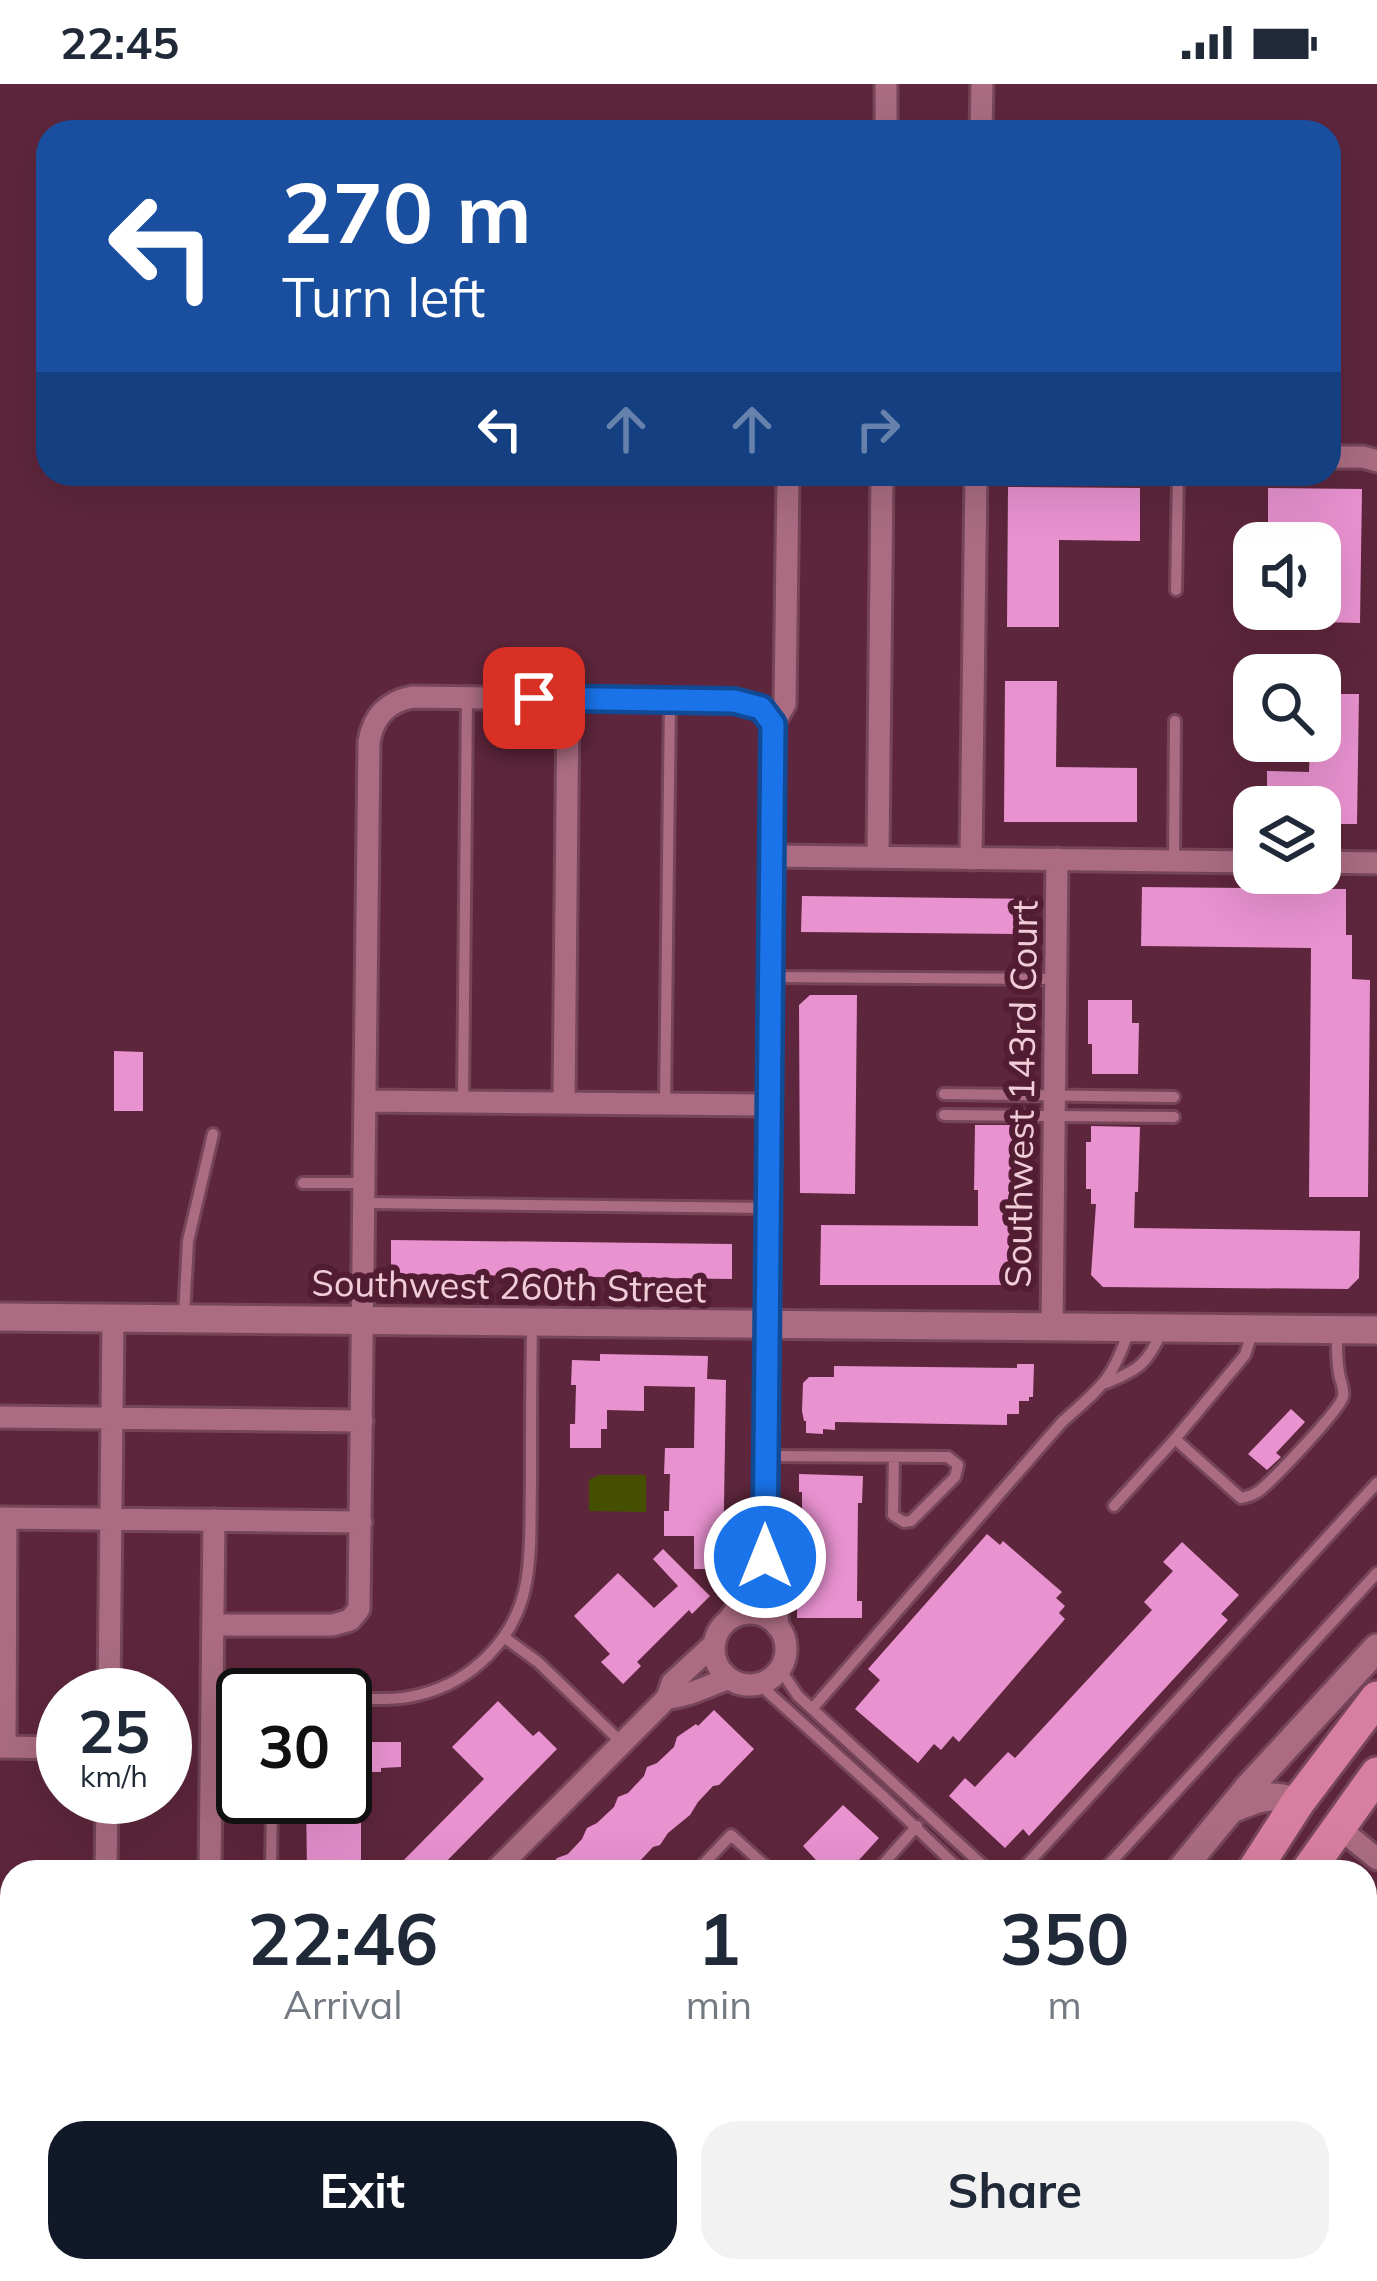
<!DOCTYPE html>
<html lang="en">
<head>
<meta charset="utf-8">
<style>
  :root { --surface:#fff; --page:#f2f2f3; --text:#1f2937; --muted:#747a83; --accent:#111827 }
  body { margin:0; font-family:Mulish,sans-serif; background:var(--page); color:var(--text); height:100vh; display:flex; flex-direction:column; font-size:45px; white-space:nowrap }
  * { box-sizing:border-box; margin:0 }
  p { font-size:39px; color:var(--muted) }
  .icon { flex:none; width:66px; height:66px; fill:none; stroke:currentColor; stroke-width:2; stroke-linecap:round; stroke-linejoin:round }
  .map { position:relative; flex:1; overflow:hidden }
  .side { position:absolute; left:0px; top:1776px; width:1377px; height:423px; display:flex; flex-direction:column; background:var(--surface); border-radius:36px 36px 0 0; box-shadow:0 12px 48px #0002 }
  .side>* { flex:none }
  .guide { position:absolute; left:36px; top:36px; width:1305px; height:366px; border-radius:36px; box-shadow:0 12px 48px #0002; background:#1a4fa0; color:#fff; overflow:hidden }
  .controls { position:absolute; left:1233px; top:438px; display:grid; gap:24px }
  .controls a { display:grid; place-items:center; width:108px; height:108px; border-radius:24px; background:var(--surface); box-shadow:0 12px 48px #0002; font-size:60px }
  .speed { position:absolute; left:36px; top:1584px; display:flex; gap:24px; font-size:60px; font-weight:700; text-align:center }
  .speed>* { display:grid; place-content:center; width:156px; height:156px; border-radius:50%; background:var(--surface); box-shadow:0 12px 48px #0002; line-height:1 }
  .speed small { font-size:30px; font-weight:400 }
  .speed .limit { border:6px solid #111; border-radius:18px; background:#fff; color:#111 }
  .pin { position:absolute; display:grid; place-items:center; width:102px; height:102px; color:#fff; margin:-51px; border-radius:24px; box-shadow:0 6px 18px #0006 }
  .me { position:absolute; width:132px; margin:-66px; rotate:0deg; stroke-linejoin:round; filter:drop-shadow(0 0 9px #0008) }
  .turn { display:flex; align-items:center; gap:42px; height:252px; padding:0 48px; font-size:54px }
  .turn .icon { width:156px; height:156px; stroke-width:2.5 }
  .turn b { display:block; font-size:84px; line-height:102px }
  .lanes { display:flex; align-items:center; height:114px; padding:0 48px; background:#0003; justify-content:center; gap:60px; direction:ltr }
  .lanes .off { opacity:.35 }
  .eta { display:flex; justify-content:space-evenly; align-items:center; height:204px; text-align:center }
  .eta b { font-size:72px; font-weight:700; line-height:84px }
  .cta { display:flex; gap:24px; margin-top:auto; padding:24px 48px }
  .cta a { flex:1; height:138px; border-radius:36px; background:var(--accent); color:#fff; font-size:48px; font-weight:700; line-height:138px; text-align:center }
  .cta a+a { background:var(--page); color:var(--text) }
  .status { display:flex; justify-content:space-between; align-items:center; height:84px; padding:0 60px; background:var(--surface); direction:ltr }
  .status svg { height:33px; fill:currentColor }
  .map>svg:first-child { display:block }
  .green { fill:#454f00 }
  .building { fill:#e892d0 }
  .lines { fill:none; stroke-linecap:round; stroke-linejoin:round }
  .service-casing { stroke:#764559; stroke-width:16 }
  .minor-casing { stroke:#764559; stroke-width:27 }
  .tertiary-casing { stroke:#764559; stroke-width:33 }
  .trunk-casing { stroke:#764559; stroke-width:39 }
  .service { stroke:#ab6c82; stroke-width:10 }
  .minor { stroke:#ab6c82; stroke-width:21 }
  .tertiary { stroke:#ab6c82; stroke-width:27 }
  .trunk { stroke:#d87f9f; stroke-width:33 }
  .route-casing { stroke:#114b97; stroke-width:30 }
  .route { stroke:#1a73e8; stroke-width:21 }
  .labels { text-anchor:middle; stroke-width:12; stroke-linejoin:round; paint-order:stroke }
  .street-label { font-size:36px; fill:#f1cdd8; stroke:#521c32 }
</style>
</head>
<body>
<div class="status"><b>22:45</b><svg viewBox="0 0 49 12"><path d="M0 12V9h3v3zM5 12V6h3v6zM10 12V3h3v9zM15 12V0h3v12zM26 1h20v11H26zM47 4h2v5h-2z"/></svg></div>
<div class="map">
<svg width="1377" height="2197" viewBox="0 0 1377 2197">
  <rect width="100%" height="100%" fill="#5e263c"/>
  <path class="green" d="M599 1391H646V1428L589 1427V1396Z"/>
  <path class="building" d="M1008 403 1140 404V457L1059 456V543H1007Z
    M1268 404 1362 405 1360 539 1320 538V459H1268Z
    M1005 597H1057L1056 683 1137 684V738H1004Z
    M1320 610H1359L1357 740H1320V723H1267V687L1309 688 1310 657H1320Z
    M1142 803 1346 805V851H1352V895L1370 896 1368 1113H1309L1311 864 1141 862Z
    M802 812 1028 815V850L801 848Z
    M810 911H857L855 1110 800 1109 799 921Z
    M1088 916H1132V939H1139L1138 990H1092V960H1088Z
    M114 967 143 968V1027H114Z
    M975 1041H1022V1057H1026V1103H1021V1120H1019L1018 1190 1006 1201H820L821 1141 978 1142V1106H974Z
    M1091 1042 1140 1043 1138 1108H1135L1134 1144 1360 1147 1359 1194 1348 1205 1103 1203 1091 1191 1096 1120H1091V1105H1086V1058H1091Z
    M391 1156 732 1160V1195L391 1190Z
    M600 1270 708 1272 707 1295 726 1296 723 1485H694V1452H664V1427H669L670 1390H664L665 1364H694L695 1303 644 1302V1327L607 1326V1345H601V1364H570V1340H575L576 1301H571L572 1276 600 1277Z
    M1017 1280H1034L1033 1313H1029V1317H1019V1330H1007V1341L835 1338V1346L823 1345V1350L806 1349V1337H804L802 1327 803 1299 809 1293H834V1282L1017 1284Z
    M1291 1325 1305 1338 1276 1369 1281 1373 1267 1386 1248 1370Z
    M799 1390 863 1392 862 1419H858L857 1517H862V1534H797V1517H802V1408H799Z
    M987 1450 1000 1461 1003 1457 1062 1508 1056 1514 1065 1522 1059 1529 1065 1535 959 1658 953 1652 941 1666 934 1660 918 1679 855 1625 880 1596 868 1585Z
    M1182 1458 1239 1511 1221 1530 1228 1536 1029 1752 1023 1745 1005 1764 949 1712 965 1694 975 1703 1008 1668 1015 1674 1152 1526 1144 1518 1173 1487 1163 1478Z
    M663 1465 710 1512 692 1530 689 1526 637 1578 641 1582 623 1600 601 1578 610 1570 574 1532 618 1489 654 1524 678 1502 653 1475Z
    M498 1617 533 1652 539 1647 557 1665 436 1788H392L484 1695 452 1663Z
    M714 1626 754 1665 719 1701 713 1702 698 1718 690 1731 668 1749 660 1761 653 1763 639 1778 635 1788H547L557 1774 568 1770 582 1755 587 1744 597 1739 614 1723 618 1713 628 1709 644 1692 647 1683 657 1679 674 1663 677 1653 696 1640 698 1642Z
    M345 1658H401V1683L381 1684V1688H361V1788H307L306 1713H345Z
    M843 1721 879 1754 848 1788H827L803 1762Z"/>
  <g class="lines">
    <g class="service-casing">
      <path id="service" d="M1176 506 1178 390
        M1174 777 1175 637
        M770 893 1055 895
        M944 1010 1174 1013
        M463 1018 467 614
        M665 1020 670 616
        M944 1031 1174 1033
        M303 1099H365
        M365 1119 768 1124
        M184 1231 188 1157 213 1050
        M1252 1249 1245 1271 1175 1355 1241 1414C1250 1412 1251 1412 1259 1407 1273 1396 1338 1328 1343 1313 1344 1308 1342 1300 1340 1294 1336 1278 1337 1263 1337 1246
        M1106 1299C1139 1286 1148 1279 1162 1247
        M765 1372 948 1373 958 1381 955 1393 911 1437 904 1438 893 1431 894 1373
        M1114 1422 1175 1355
        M505 1554 538 1578 622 1659
        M780 1585 798 1612 990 1788
        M759 1600 884 1713 962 1788
        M345 1614C369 1615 394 1617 418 1611 473 1598 516 1554 526 1499 532 1466 530 1431 531 1398 531 1346 531 1294 532 1242
        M812 1625 1062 1338C1101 1303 1112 1297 1129 1246
        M271 1788 272 1713
        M696 1788 731 1751 772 1788
        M876 1788 917 1742
        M1020 1788 1377 1399
        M1102 1788 1377 1489
        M1365 1938 1377 1948
        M1365 2041 1377 2053
        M1365 2118 1377 2129
        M563 2187 567 2197
        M599 2187 603 2197
        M1148 2187 1165 2197
        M150 2196 257 2197
        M330 2197 331 2187
        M435 2197V2187
        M641 2197 650 2187
        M699 2197 710 2187
        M739 2197 747 2187"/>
    </g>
    <g class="minor-casing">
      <path id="minor" d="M886 48V0
        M981 48 982 0
        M1329 373H1363L1377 377
        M772 772 1254 778
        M878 773 882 390
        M971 775 976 390
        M1320 778 1377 779
        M365 1017 769 1021
        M564 1019 568 615
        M1052 1245 1057 775
        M0 1333 362 1337
        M0 1434 361 1438
        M714 1565a36 36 0 1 1 72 0a36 36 0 1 1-72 0Z
        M730 1534 748 1509 758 1483 765 1473
        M213 1541H333L350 1536 359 1525 369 658C373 633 387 618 412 613L734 617 761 624 773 640
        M778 1543 773 1484 765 1473 773 640 785 620 788 390
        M109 1611 113 1234
        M667 1614C688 1613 708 1601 728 1595
        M0 1663 63 1664
        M5 1663 6 1434
        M1338 1743 1377 1775
        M106 1788 107 1713
        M210 1788 214 1436
        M494 1788 667 1614 672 1599 713 1561
        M0 1849H12"/>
    </g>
    <g class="tertiary-casing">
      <path id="tertiary" d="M0 1233 1377 1246
        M1234 1724C1260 1713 1270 1709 1298 1718
        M1179 1788 1248 1704 1377 1564
        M803 2197 812 2187"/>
    </g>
    <g class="trunk-casing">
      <path id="trunk" d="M1253 1788 1298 1718 1377 1614
        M1307 1788 1377 1690
        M1016 2197 1022 2187
        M1068 2197 1073 2187"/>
    </g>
    <use href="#service" class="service"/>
    <use href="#minor" class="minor"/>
    <use href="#tertiary" class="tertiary"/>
    <use href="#trunk" class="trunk"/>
  </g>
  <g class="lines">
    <g class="route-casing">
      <path id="route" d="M534 614 734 617 761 624 773 640 765 1473"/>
    </g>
    <use href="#route" class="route"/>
  </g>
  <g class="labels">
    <g class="street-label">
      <text transform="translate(1021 1010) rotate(-89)" y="13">Southwest 143rd Court</text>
      <text transform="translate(509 1202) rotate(1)" y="13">Southwest 260th Street</text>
    </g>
  </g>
</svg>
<div class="controls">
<a><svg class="icon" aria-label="sound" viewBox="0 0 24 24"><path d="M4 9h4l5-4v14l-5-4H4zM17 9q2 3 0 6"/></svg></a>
<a><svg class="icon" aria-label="search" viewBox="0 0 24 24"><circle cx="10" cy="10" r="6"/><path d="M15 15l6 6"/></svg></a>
<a><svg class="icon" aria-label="layers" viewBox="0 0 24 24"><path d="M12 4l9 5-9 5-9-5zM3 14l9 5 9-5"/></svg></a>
</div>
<div class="speed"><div>25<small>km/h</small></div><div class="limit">30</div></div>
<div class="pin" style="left:534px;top:614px;background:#d93025"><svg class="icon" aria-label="arrive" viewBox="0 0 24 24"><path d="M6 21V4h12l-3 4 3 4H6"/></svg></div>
<svg class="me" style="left:765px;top:1473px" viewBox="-20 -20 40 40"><circle r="17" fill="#1a73e8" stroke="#fff" stroke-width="3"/><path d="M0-11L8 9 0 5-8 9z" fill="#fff"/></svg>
<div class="guide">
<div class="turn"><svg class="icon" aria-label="left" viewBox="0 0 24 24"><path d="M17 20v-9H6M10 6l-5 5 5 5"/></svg><div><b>270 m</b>Turn left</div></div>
<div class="lanes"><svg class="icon" aria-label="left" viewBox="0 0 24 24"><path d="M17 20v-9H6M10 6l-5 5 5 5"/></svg><svg class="icon off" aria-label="ahead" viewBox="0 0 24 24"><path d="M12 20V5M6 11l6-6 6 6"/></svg><svg class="icon off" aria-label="ahead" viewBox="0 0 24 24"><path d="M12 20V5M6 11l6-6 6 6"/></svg><svg class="icon off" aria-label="right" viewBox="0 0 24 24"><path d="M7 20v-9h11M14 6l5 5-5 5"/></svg></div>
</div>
<section class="side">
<div class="eta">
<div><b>22:46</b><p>Arrival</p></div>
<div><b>1</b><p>min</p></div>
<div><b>350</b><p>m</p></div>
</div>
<div class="cta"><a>Exit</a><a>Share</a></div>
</section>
</div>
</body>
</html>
